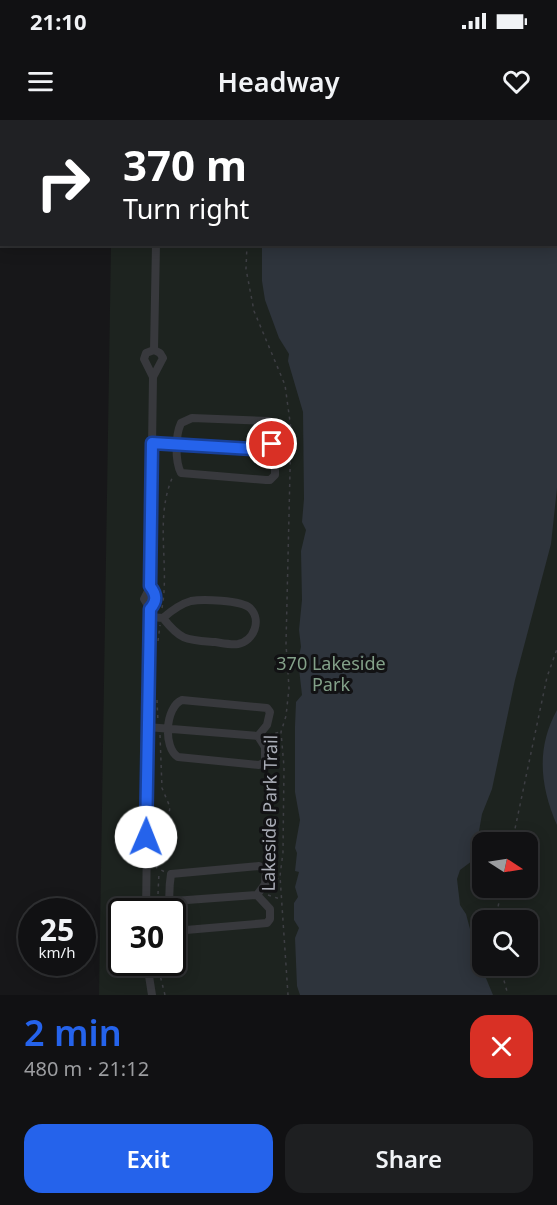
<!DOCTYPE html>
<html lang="en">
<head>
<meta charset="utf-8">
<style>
  :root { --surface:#111113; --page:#1e1f21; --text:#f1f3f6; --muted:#9c9da0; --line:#303133; --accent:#2563eb }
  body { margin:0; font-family:"Noto Sans",sans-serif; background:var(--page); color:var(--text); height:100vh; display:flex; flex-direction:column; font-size:22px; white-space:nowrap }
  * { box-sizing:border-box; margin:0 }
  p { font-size:20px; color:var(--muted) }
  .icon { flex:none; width:33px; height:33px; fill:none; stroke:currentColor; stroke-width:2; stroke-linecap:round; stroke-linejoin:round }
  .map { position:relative; height:875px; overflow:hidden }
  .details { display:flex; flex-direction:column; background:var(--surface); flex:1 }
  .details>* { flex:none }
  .hud { position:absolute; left:0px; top:0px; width:558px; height:126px; box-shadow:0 3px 15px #0003,0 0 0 2px var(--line); background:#202124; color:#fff; overflow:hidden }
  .needle { width:39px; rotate:102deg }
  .controls { position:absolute; left:472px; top:712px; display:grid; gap:12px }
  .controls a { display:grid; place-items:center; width:66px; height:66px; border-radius:12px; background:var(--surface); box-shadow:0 3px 15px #0003,0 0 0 2px var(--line); font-size:30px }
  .speed { position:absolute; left:18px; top:778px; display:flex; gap:12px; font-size:30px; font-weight:700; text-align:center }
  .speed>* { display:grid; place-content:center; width:78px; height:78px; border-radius:50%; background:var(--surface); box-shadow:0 3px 15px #0003,0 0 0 2px var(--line); line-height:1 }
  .speed small { font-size:15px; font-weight:400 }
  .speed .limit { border:3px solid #111; border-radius:9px; background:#fff; color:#111 }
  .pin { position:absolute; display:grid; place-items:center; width:51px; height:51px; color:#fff; margin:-26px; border:3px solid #fff; border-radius:50%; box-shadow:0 2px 6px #0007 }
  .me { position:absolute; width:66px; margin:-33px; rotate:1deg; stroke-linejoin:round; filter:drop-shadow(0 0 4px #0008) }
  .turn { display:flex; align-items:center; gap:21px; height:126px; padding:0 24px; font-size:27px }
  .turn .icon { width:78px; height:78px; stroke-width:2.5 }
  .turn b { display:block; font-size:42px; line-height:51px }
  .round { display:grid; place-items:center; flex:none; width:63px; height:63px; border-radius:18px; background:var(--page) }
  .headline { display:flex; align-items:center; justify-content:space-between; height:102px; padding:0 24px }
  h1 { font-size:36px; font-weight:600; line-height:45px; color:var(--accent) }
  .cta { display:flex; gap:12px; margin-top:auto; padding:12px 24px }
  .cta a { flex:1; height:69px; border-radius:18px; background:var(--accent); color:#fff; font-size:24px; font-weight:600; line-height:69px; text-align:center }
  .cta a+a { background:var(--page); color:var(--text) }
  .status { display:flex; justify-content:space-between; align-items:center; height:42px; padding:0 30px; background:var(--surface); direction:ltr }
  .status svg { height:16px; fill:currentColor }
  header { display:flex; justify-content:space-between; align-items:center; height:78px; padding:0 24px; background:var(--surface); font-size:27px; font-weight:600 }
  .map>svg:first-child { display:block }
  .green { fill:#1d231f; fill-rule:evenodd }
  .water { fill:#2e343c }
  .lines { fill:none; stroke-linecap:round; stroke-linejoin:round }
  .path { stroke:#3e3f44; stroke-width:1.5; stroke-dasharray:3 4.5; stroke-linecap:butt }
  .minor { stroke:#38393d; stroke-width:8 }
  .route-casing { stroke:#184099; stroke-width:15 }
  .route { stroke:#2563eb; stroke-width:10 }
  .labels { text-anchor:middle; stroke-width:6; stroke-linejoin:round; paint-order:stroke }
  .park-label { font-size:18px; fill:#83a189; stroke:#121214 }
  .street-label { font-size:18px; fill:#aaadb7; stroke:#121214 }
</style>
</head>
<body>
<div class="status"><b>21:10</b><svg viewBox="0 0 49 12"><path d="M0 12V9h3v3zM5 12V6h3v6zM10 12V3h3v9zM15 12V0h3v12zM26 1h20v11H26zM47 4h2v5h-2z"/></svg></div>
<header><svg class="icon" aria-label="menu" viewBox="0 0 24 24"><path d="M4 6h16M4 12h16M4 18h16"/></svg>Headway<svg class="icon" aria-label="heart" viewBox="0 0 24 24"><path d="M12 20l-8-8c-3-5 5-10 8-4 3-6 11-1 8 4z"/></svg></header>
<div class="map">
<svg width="557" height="875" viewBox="0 0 557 875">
  <rect width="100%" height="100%" fill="#171719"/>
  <path class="green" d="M113 0H557V875H99L111 125 556 124V2ZM483 723H528V768H483ZM122 792H172V843H122ZM483 801H528V846H483Z"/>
  <path class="water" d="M557 56V368L551 424 515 560 492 669 482 694 475 734 472 741 460 750 457 759 460 785 466 794 478 839 493 875H300L297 866 295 818 299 808 294 800V783L298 777 295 767 299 752 295 751 297 733 295 728 300 700 295 672V606L296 582 302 575 298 540 301 527 299 510 302 480 301 431 306 410 302 402 304 379 303 292 288 241 289 234 279 218 265 180 262 161V125H285L286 128 287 124H556Z
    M557 590V705C540 666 536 628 557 590Z"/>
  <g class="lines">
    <path class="path" d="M252 2V0
      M247 124 246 149 254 191 285 265 291 309 286 524 289 568 286 596 281 612 284 647 283 732 280 756 288 875
      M278 336 284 331 279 327
      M162 488C170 445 154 398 173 356
      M158 521 160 505
      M157 580 158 602
      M160 615 162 668 170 687C168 696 170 708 167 716 163 728 152 735 157 748L165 752
      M268 615 280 612
      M512 723 547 557 557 529
      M272 766 278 758
      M158 774 159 752
      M268 775 280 779
      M495 801 502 768
      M157 843 165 875
      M500 846 508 875"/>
    <path class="minor" d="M160 2V0
      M154 230 156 124
      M192 298 269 301 275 304 277 316 267 330 275 345V355L270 360H266L181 353C175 341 175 316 181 303Z
      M152 323 267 330
      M150 467 153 257 163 238 160 233 154 230 146 233 144 239 153 257
      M150 497 163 498C181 521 187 520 215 522 222 523 231 525 238 524 254 521 262 500 250 488 241 480 202 479 191 481 180 484 171 491 163 498
      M182 580 267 588 270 592 267 605 258 616 265 627V642L259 645 178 637C163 628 165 587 182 580Z
      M147 607 258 616
      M146 783 257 775 265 764 266 750 259 746 171 754C169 766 169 780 170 792
      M146 792 150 489C157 481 157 475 150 467L144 479 150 489
      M172 803 180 809 186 810 267 803 270 799V789L257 775
      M147 843 152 875"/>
  </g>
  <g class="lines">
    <g class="route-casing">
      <path id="route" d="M146 717 150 489C157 481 157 475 150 466L152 323 267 330 272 324"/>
    </g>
    <use href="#route" class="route"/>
  </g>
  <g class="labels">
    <g class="park-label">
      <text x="331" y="550">370 Lakeside<tspan x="331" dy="21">Park</tspan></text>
    </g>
    <g class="street-label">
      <text transform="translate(270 693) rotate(-89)" y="6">Lakeside Park Trail</text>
    </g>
  </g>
</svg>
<div class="controls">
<a><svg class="needle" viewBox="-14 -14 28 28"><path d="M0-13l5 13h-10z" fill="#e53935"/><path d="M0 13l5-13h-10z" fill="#9c9da0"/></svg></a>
<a><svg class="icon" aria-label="search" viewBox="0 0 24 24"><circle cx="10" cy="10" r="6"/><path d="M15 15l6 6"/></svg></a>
</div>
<div class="speed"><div>25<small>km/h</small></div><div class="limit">30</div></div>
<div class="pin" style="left:272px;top:324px;background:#d93025"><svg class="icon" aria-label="arrive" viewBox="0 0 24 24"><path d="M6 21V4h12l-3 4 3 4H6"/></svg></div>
<svg class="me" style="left:146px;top:717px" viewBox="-20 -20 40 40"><circle r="19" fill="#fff"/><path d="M0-13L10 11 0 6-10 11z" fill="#2563eb"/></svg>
<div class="hud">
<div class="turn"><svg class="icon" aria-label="right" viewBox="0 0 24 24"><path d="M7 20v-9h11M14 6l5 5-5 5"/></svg><div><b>370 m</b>Turn right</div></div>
</div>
</div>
<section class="details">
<div class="headline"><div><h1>2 min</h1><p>480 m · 21:12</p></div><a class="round" style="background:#d93025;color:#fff"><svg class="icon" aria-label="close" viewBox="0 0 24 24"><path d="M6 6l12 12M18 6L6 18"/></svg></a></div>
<div class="cta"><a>Exit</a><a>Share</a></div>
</section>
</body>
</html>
